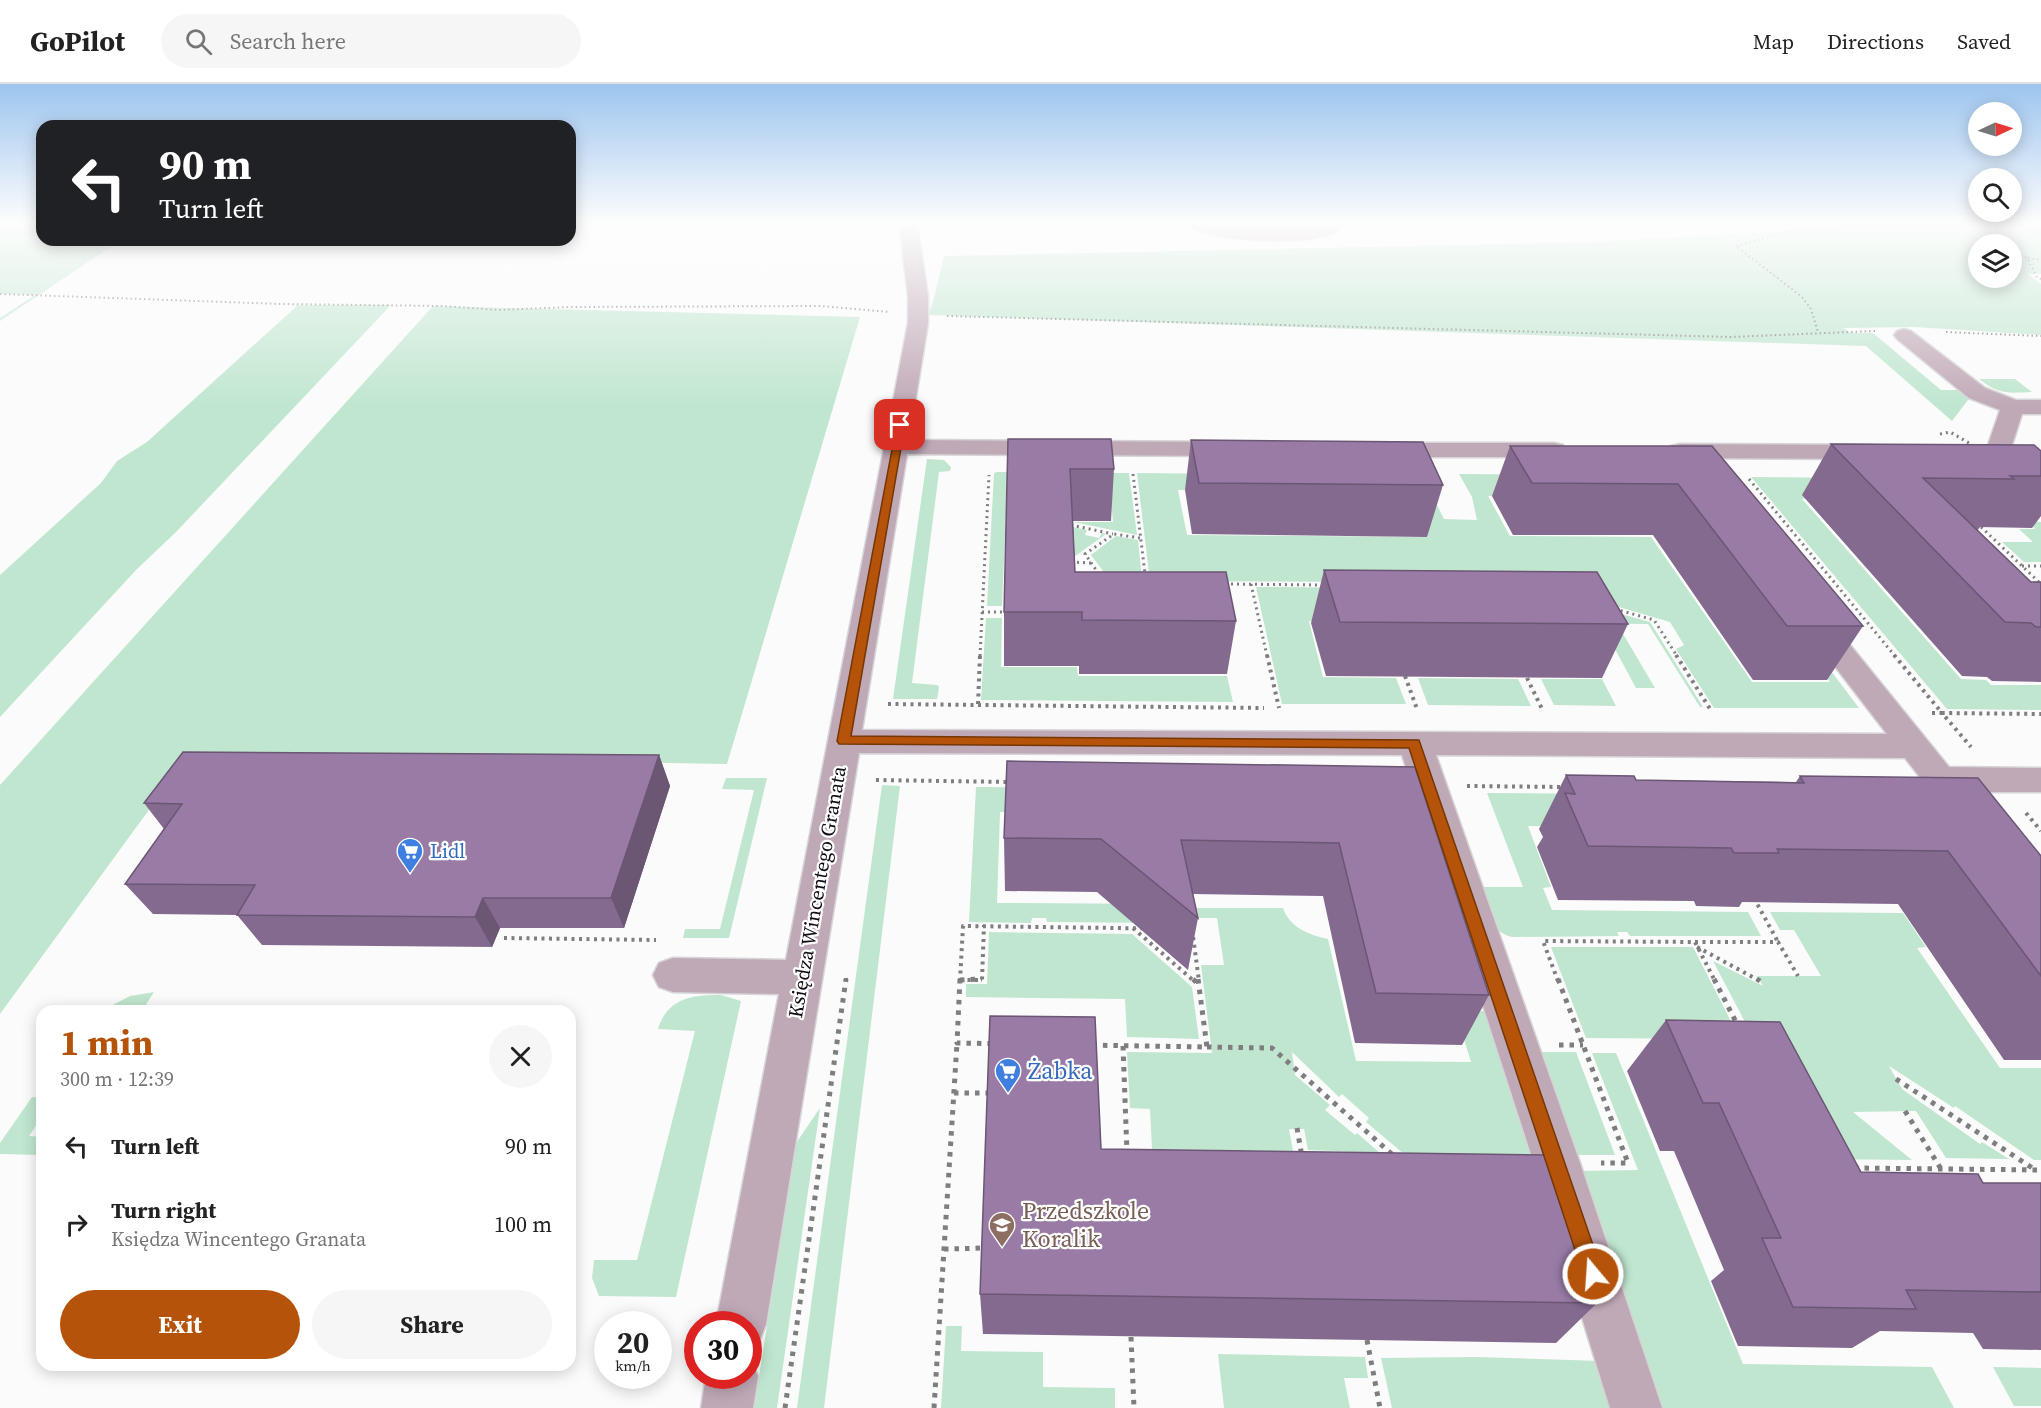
<!DOCTYPE html>
<html lang="en">
<head>
<meta charset="utf-8">
<style>
  :root { --surface:#fff; --page:#f6f6f6; --text:#222; --muted:#767676; --line:#e0e0e0; --accent:#b45309 }
  body { margin:0; font-family:"Source Serif 4",serif; background:var(--page); color:var(--text); height:100vh; display:flex; flex-direction:column; font-size:22px; white-space:nowrap }
  * { box-sizing:border-box; margin:0 }
  p { font-size:20px; color:var(--muted) }
  .icon { flex:none; width:33px; height:33px; fill:none; stroke:currentColor; stroke-width:2; stroke-linecap:round; stroke-linejoin:round }
  .map { position:relative; flex:1; overflow:hidden }
  .side { position:absolute; left:36px; top:921px; width:540px; height:366px; display:flex; flex-direction:column; background:var(--surface); border-radius:18px; box-shadow:0 3px 15px #0003 }
  .side>* { flex:none }
  .banner { position:absolute; left:36px; top:36px; width:540px; height:126px; border-radius:18px; box-shadow:0 3px 15px #0003; background:#202124; color:#fff; overflow:hidden }
  .needle { width:39px; rotate:86deg }
  .controls { position:absolute; left:1968px; top:18px; display:grid; gap:12px }
  .controls a { display:grid; place-items:center; width:54px; height:54px; border-radius:50%; background:var(--surface); box-shadow:0 3px 15px #0003; font-size:30px }
  .speed { position:absolute; left:594px; top:1227px; display:flex; gap:12px; font-size:30px; font-weight:700; text-align:center }
  .speed>* { display:grid; place-content:center; width:78px; height:78px; border-radius:50%; background:var(--surface); box-shadow:0 3px 15px #0003; line-height:1 }
  .speed small { font-size:15px; font-weight:400 }
  .speed .limit { border:9px solid #d22; background:#fff; color:#111 }
  .pin { position:absolute; display:grid; place-items:center; width:51px; height:51px; color:#fff; margin:-26px; border-radius:12px; box-shadow:0 3px 9px #0006 }
  .me { position:absolute; width:66px; margin:-33px; rotate:342deg; stroke-linejoin:round; filter:drop-shadow(0 0 4px #0008) }
  .turn { display:flex; align-items:center; gap:21px; height:126px; padding:0 24px; font-size:27px }
  .turn .icon { width:78px; height:78px; stroke-width:2.5 }
  .turn b { display:block; font-size:42px; line-height:51px }
  .round { display:grid; place-items:center; flex:none; width:63px; height:63px; border-radius:32px; background:var(--page) }
  .summary { display:flex; align-items:center; justify-content:space-between; height:102px; padding:0 24px }
  h1 { font-size:36px; font-weight:700; line-height:45px; color:var(--accent) }
  .cta { display:flex; gap:12px; margin-top:auto; padding:12px 24px }
  .cta a { flex:1; height:69px; border-radius:36px; background:var(--accent); color:#fff; font-size:24px; font-weight:700; line-height:69px; text-align:center }
  .cta a+a { background:var(--page); color:var(--text) }
  ul { padding:0; list-style:none }
  li { display:flex; align-items:center; gap:18px; height:78px; padding:0 24px }
  li div { flex:1 }
  li b { display:block; font-size:22px }
  li em { font-style:normal }
  header { display:flex; align-items:center; gap:36px; box-sizing:border-box; height:84px; padding:0 30px; background:var(--surface); border-bottom:2px solid var(--line) }
  header strong { font-size:28px }
  nav { display:flex; gap:33px; margin-inline-start:auto; font-size:21px }
  .search { width:420px; height:54px; background:var(--page); display:flex; align-items:center; gap:15px; box-sizing:border-box; padding:0 21px; border-radius:33px; color:var(--muted); font-size:22px }
  .map>svg:first-child { display:block }
  .green { fill:#c0e6cf; fill-rule:evenodd }
  .lines { fill:none; stroke-linecap:round; stroke-linejoin:round }
  .minor-casing { stroke:#d6d4d6; stroke-width:3 }
  .path-far3 { stroke:#807d81; stroke-width:2; stroke-dasharray:1.5 3; stroke-linecap:butt }
  .path-far2 { stroke:#807d81; stroke-width:3; stroke-dasharray:2 4; stroke-linecap:butt }
  .path-far1 { stroke:#807d81; stroke-width:4; stroke-dasharray:3 4.5; stroke-linecap:butt }
  .path { stroke:#807d81; stroke-width:5; stroke-dasharray:4.5 6; stroke-linecap:butt }
  .minor { fill:#c0a9b7; fill-rule:evenodd }
  .wall { fill:#846a8f }
  .shaded-wall { fill:#6b5674 }
  .building { fill:#997ba6; stroke:#6b5674; stroke-width:1.5 }
  .route { fill:#b45309; stroke:#753606; stroke-width:1.5 }
  .labels { text-anchor:middle; stroke-width:4.5; stroke-linejoin:round; paint-order:stroke }
  .shop-label { font-size:20px; fill:#366cbe; stroke:#fff; text-anchor:start }
  .street-label { font-size:20px; fill:#110a13; stroke:#fff }
  .near-shop-label { font-size:24px; fill:#366cbe; stroke:#fff; text-anchor:start }
  .near-education-label { font-size:24px; fill:#785e54; stroke:#fff; text-anchor:start }
</style>
</head>
<body>
<header>
<strong>GoPilot</strong>
<div class="search"><svg class="icon" aria-label="search" viewBox="0 0 24 24"><circle cx="10" cy="10" r="6"/><path d="M15 15l6 6"/></svg>Search here</div>
<nav><a>Map</a><a>Directions</a><a>Saved</a></nav>
</header>
<div class="map">
<svg width="2041" height="1324" viewBox="0 0 2041 1324">
  <rect width="100%" height="100%" fill="#fbfbfb"/>
  <path class="green" d="M0 138H42V156H121L0 237V234L35 211 0 210Z
    M2006 138H2041V190H2028L2041 200V251L1914 243 1844 244 1850 249H1873L1941 306H1960L1971 312 1952 337 1866 262 928 231 933 218 944 172 1592 158 1906 140 2011 141ZM1978 160H2012V194H1978Z
    M298 221H391L177 447 137 485 0 633V491L101 399 117 377 147 358Z
    M433 222 860 233 727 680 189 671 0 930V701Z
    M1979 295H2015L2032 308C2008 309 1999 311 1979 295Z
    M927 375 944 376 951 383 950 387 939 388 912 599 937 601 939 603 937 615H893Z
    M997 388 1129 389 1137 451 1073 438H1113L1110 405H1007L1002 522H987L994 389Z
    M1137 389 1233 390 1237 406H1178L1187 451 1428 453 1410 408 1422 391 1444 435 1477 436 1472 413 1459 390 1679 392 1688 411 1488 412 1510 452 1651 453 1752 598H1830L1797 554H1806L1859 624H1714L1676 565 1684 561 1670 538 1561 506 1403 498 1150 497Z
    M1751 393 1857 394 1822 414 1802 415 1961 595 1986 596 1991 601H2041V626L1947 625Z
    M2027 437 2041 438V478H2024L2002 458H2033L2019 445H2035Z
    M1072 443 1087 446 1085 451 1099 454 1102 449 1106 450 1074 473Z
    M1116 452 1138 456 1145 525 1095 513 1103 487 1091 471Z
    M1256 503 1403 504 1560 513 1650 538 1703 623H1700L1648 540 1309 537 1323 593 1396 594 1406 620H1282Z
    M986 534H1002L1001 583H1077L1078 592H1227L1233 618 981 616Z
    M1603 543H1619L1655 604H1636Z
    M1418 594 1518 595 1531 622 1428 621Z
    M1541 595H1602L1616 622 1554 621Z
    M726 694H767L729 854H683L685 845H720L754 706 722 705Z
    M882 701 900 702 824 1324H797Z
    M976 703 1417 706 1397 732 1000 728 997 819 1175 820 1177 839 1047 838 1046 834H1032L1031 839 969 838Z
    M1487 709 1854 712 1931 746 1528 742 1551 803 1543 804 1552 826 1748 828 1761 852H1630L1627 848H1617L1619 852 1512 853C1488 847 1487 824 1479 803H1523Z
    M1197 824H1283C1289 843 1309 851 1328 855L1356 977 1471 978 1449 907 1468 927H1487L1533 1070H1404L1366 1038 1369 1034 1342 1010 1339 1013 1292 968 1295 991 1330 1021 1325 1026 1355 1051 1357 1049 1380 1069 1308 1066 1304 1045H1289L1293 1067 1152 1065 1150 1025 1130 1024 1127 968 1212 969 1201 881H1224L1217 834H1199Z
    M1770 828 1903 829 1926 863 1917 864 2000 984H2041V1076H2034L1955 1022 1954 1024 1889 982 1902 1005 1980 1060 1982 1058 2009 1075 1946 1074 1916 1027 1853 1028 1912 1076 1817 1075 1713 877 1763 902 1757 892H1821L1794 846H1780Z
    M989 848 1132 850 1192 903 1199 955 1127 953 1125 915 966 913V900H987Z
    M1551 863H1693L1740 955 1586 954Z
    M154 908 142 927H101L130 912Z
    M721 911 741 917 676 1213 599 1212 592 1194 594 1176H637L695 947 658 945C668 913 693 911 721 911Z
    M1534 968H1576L1615 1071H1572Z
    M1592 969H1616L1743 1280 1932 1283 1954 1324H1656L1577 1087 1638 1086Z
    M32 1013 42 1014V1033L29 1052 42 1053V1071L0 1070V1059Z
    M820 1024 777 1324H754L796 1059Z
    M946 1242H962L961 1267 1043 1268V1303L1115 1304V1324H941Z
    M1218 1270 1365 1273 1368 1294H1344L1350 1324H1224Z
    M1477 1273 1600 1277 1615 1324H1392L1381 1274Z
    M1993 1283 2041 1284V1322H2014Z"/>
  <g class="lines">
    <g class="minor-casing">
      <path id="minor" d="M899 138H917L928 212V239L909 356 1233 358 1242 360 1245 365 1242 370 1233 372 907 370 862 646 1887 650 1800 537 1805 530 1815 528 1825 530 1949 683 2041 684V708H1970L1984 729 1979 738 1967 742 1955 738 1905 674 1436 671 1580 1079 1662 1324H1610L1534 1079 1402 671 859 669 766 1240 759 1258 748 1262V1240H716L779 910 673 908 659 903 653 891 659 879 673 874 786 876 908 239V212Z
        M1184 138C1199 137 1211 142 1226 143 1258 146 1291 146 1322 141L1321 138H1339L1341 144C1327 164 1199 159 1184 138Z
        M1835 138H1974L1971 142 1965 143H1844L1838 142Z
        M1904 245 1911 247 1985 304 2016 316H2041V330H2022L2012 361 2041 386V407L2032 404 1991 367 1988 361 2000 326 1969 314 1897 255 1894 251 1897 247Z
        M1384 359H1554L1563 361 1566 366 1563 371 1554 373H1384L1375 371 1372 366 1375 361Z
        M1680 360 1871 361 1880 363 1883 368 1880 373 1871 375 1680 374 1671 372 1668 367 1671 362Z
        M748 1273 758 1292 753 1324H701L706 1292H748Z"/>
    </g>
    <path class="path-far3" d="M1816 140 1736 162 1802 213 1811 225 1818 248
      M1981 158 1989 160
      M2012 169 2027 174 2037 193 2041 195
      M2028 174 2041 176
      M0 210 281 220 442 222 499 226 570 223 821 222 889 228
      M947 232 1731 253 1875 247
      M1946 248 2041 252"/>
    <path class="path-far2" d="M1940 350 1950 348 1969 359
      M1133 390 1145 490
      M1749 395 1895 572
      M1071 441 1113 450
      M1981 443 2041 500
      M1071 478 1091 479
      M2022 482H2041
      M1099 490 1085 470 1114 450 1140 454
      M1225 500 1322 501
      M1251 500 1267 572
      M1615 525 1654 536 1677 572
      M982 528H1005
      M980 572 989 391"/>
    <path class="path-far1" d="M1267 571 1279 624
      M1676 571 1712 628
      M1894 571 1942 629 2041 630
      M1405 592 1417 625
      M1527 594 1543 627
      M888 620 1264 624
      M978 620 980 571
      M1932 629H1942L1971 663
      M876 696 1009 698
      M1467 702 1564 703
      M2026 729 2041 747
      M1754 814 1778 858
      M1133 844 1194 897
      M504 854 656 856
      M1695 858H1778L1798 892
      M1697 863 1760 897
      M960 896H982L984 841
      M846 897V894
      M960 897 963 842 1192 845 1199 897
      M1558 897 1543 857 1695 858 1715 897"/>
    <path class="path" d="M960 895 957 959 1207 963 1198 895
      M1193 895 1198 900
      M1558 895 1628 1079H1601
      M1714 895 1737 940
      M1757 895 1760 897
      M960 896 982 895
      M1559 961H1583
      M1123 962 1127 1069
      M1207 963 1272 964 1394 1072
      M1896 995 2034 1085
      M954 1009H990
      M1905 1027 1941 1085
      M1297 1044 1302 1073
      M1854 1084 2041 1086
      M944 1165 985 1164
      M1131 1253 1134 1324
      M1367 1256 1380 1324
      M695 1275 698 1261
      M785 1324 846 895
      M934 1324 957 959"/>
    <use href="#minor" class="minor"/>
  </g>
  <path class="wall" d="M1008 355 1114 385 1111 437H1073L1075 488 1236 537 1227 590H1079V582H1004V528Z
    M1191 356 1443 401 1427 453 1192 450 1185 406Z
    M1831 360 2041 367V432L2032 444 1980 443 1977 447 2031 498H2041V598L1992 597 1987 593 1962 592 1802 411Z
    M1510 362H1712L1863 542 1827 596H1753L1653 451H1513L1492 412Z
    M1324 486 1628 540 1602 594 1326 592 1311 539Z
    M659 671 670 702 624 844H500L492 863 262 861 237 831 153 830 125 800 164 745 144 719Z
    M1415 683 1489 911 1462 961 1355 959 1323 812 1193 810 1198 834 1188 886 1097 808 1005 807 1004 754Z
    M1566 691 1636 696 1796 698 1800 692 2041 772V976H2004L1898 820 1742 818 1739 823 1696 822 1694 817 1558 816 1537 763 1543 753 1539 745Z
    M1666 936 1861 1088 1983 1099H2041V1266L1983 1265 1973 1249 1880 1247 1852 1264 1738 1262 1711 1197 1724 1186 1674 1067H1660L1627 987Z
    M1101 1065 1597 1219 1556 1259 983 1250 980 1210Z"/>
  <path class="shaded-wall" d="M659 671 670 702 624 844 611 814Z
    M483 814 500 844 492 863 475 833Z"/>
  <path class="building" d="M1008 355H1111L1114 385H1070L1075 488H1226L1236 537 1082 536V528H1004Z
    M1191 356 1423 358 1443 401 1199 399Z
    M1831 360 2034 361 2041 367V392H2010L2014 395 1923 394 2031 498H2041V543H2036L2031 539 2005 538Z
    M1510 362H1712L1863 542H1787L1678 400 1532 399Z
    M1324 486 1597 488 1628 540 1340 538Z
    M183 668 659 671 611 814H483L475 833 237 831 255 801 125 800 182 720 144 719Z
    M1007 677 1415 683 1489 911 1376 909 1339 759 1181 756 1198 834 1101 755 1004 754Z
    M1566 691 1634 692 1636 696 1804 699 1800 692 1978 694 2041 772V892L1948 767 1777 765 1779 769H1734L1731 764 1588 762 1565 709 1575 710Z
    M990 932 1095 933 1101 1065 1547 1071 1597 1219 980 1210Z
    M1666 936 1780 938 1861 1088 1978 1090 1983 1099H2041V1208L1906 1206 1916 1225 1793 1223 1762 1154H1781L1719 1019H1703Z"/>
  <linearGradient id="sky" x2="0" y2="1"><stop stop-color="#9dc5ef"/><stop offset="0.43" stop-color="#fdfdfd"/><stop offset="1" stop-color="#fdfdfd" stop-opacity="0"/></linearGradient>
  <rect width="2041" height="323" fill="url(#sky)"/>
  <path class="route" d="M897 339 905 341 851 652 1419 656 1603 1190 1600 1197 1593 1200 1586 1197 1583 1190 1409 664 839 660 837 657Z"/>
  <defs>
    <g id="supermarket-pin" transform="scale(1.35)"><path d="M0 17L-7.5 6A9.5 9.5 0 1 1 7.5 6Z" fill="#3f7fe0" stroke="#fff"/><path d="M-6-5.5h2.5l.6 2H6L4.5 2H-2.5L-4.4-4H-6ZM-1.5 3.2a1.3 1.3 0 1 0 .1 0ZM3 3.2a1.3 1.3 0 1 0 .1 0Z" fill="#fff"/></g>
    <g id="school-pin" transform="scale(1.35)"><path d="M0 17L-7.5 6A9.5 9.5 0 1 1 7.5 6Z" fill="#8d6e63" stroke="#fff"/><path d="M0-5L7-2L0 1L-7-2ZM-4 1L0 2.5L4 1V4Q0 6-4 4Z" fill="#fff"/></g>
  </defs>
  <g fill-rule="evenodd">
    <use href="#supermarket-pin" x="410" y="767"/>
    <use href="#supermarket-pin" x="1008" y="987"/>
    <use href="#school-pin" x="1002" y="1141"/>
  </g>
  <g class="labels">
    <g class="shop-label">
      <text x="430" y="774">Lidl</text>
    </g>
    <g class="street-label">
      <text transform="translate(817 808) rotate(-80)" y="7">Księdza Wincentego Granata</text>
    </g>
    <g class="near-shop-label">
      <text x="1028" y="995">Żabka</text>
    </g>
    <g class="near-education-label">
      <text x="1022" y="1135">Przedszkole<tspan x="1022" dy="28">Koralik</tspan></text>
    </g>
  </g>
</svg>
<div class="controls">
<a><svg class="needle" viewBox="-14 -14 28 28"><path d="M0-13l5 13h-10z" fill="#e53935"/><path d="M0 13l5-13h-10z" fill="#767676"/></svg></a>
<a><svg class="icon" aria-label="search" viewBox="0 0 24 24"><circle cx="10" cy="10" r="6"/><path d="M15 15l6 6"/></svg></a>
<a><svg class="icon" aria-label="layers" viewBox="0 0 24 24"><path d="M12 4l9 5-9 5-9-5zM3 14l9 5 9-5"/></svg></a>
</div>
<div class="speed"><div>20<small>km/h</small></div><div class="limit">30</div></div>
<div class="pin" style="left:900px;top:341px;background:#d93025"><svg class="icon" aria-label="arrive" viewBox="0 0 24 24"><path d="M6 21V4h12l-3 4 3 4H6"/></svg></div>
<svg class="me" style="left:1593px;top:1190px" viewBox="-20 -20 40 40"><circle r="17" fill="#b45309" stroke="#fff" stroke-width="3"/><path d="M0-11L8 9 0 5-8 9z" fill="#fff"/></svg>
<div class="banner">
<div class="turn"><svg class="icon" aria-label="left" viewBox="0 0 24 24"><path d="M17 20v-9H6M10 6l-5 5 5 5"/></svg><div><b>90 m</b>Turn left</div></div>
</div>
<section class="side">
<div class="summary"><div><h1>1 min</h1><p>300 m · 12:39</p></div><a class="round"><svg class="icon" aria-label="close" viewBox="0 0 24 24"><path d="M6 6l12 12M18 6L6 18"/></svg></a></div>
<ul>
<li><svg class="icon" aria-label="left" viewBox="0 0 24 24"><path d="M17 20v-9H6M10 6l-5 5 5 5"/></svg><div><b>Turn left</b></div><em>90 m</em></li>
<li><svg class="icon" aria-label="right" viewBox="0 0 24 24"><path d="M7 20v-9h11M14 6l5 5-5 5"/></svg><div><b>Turn right</b><p>Księdza Wincentego Granata</p></div><em>100 m</em></li>
</ul>
<div class="cta"><a>Exit</a><a>Share</a></div>
</section>
</div>
</body>
</html>
